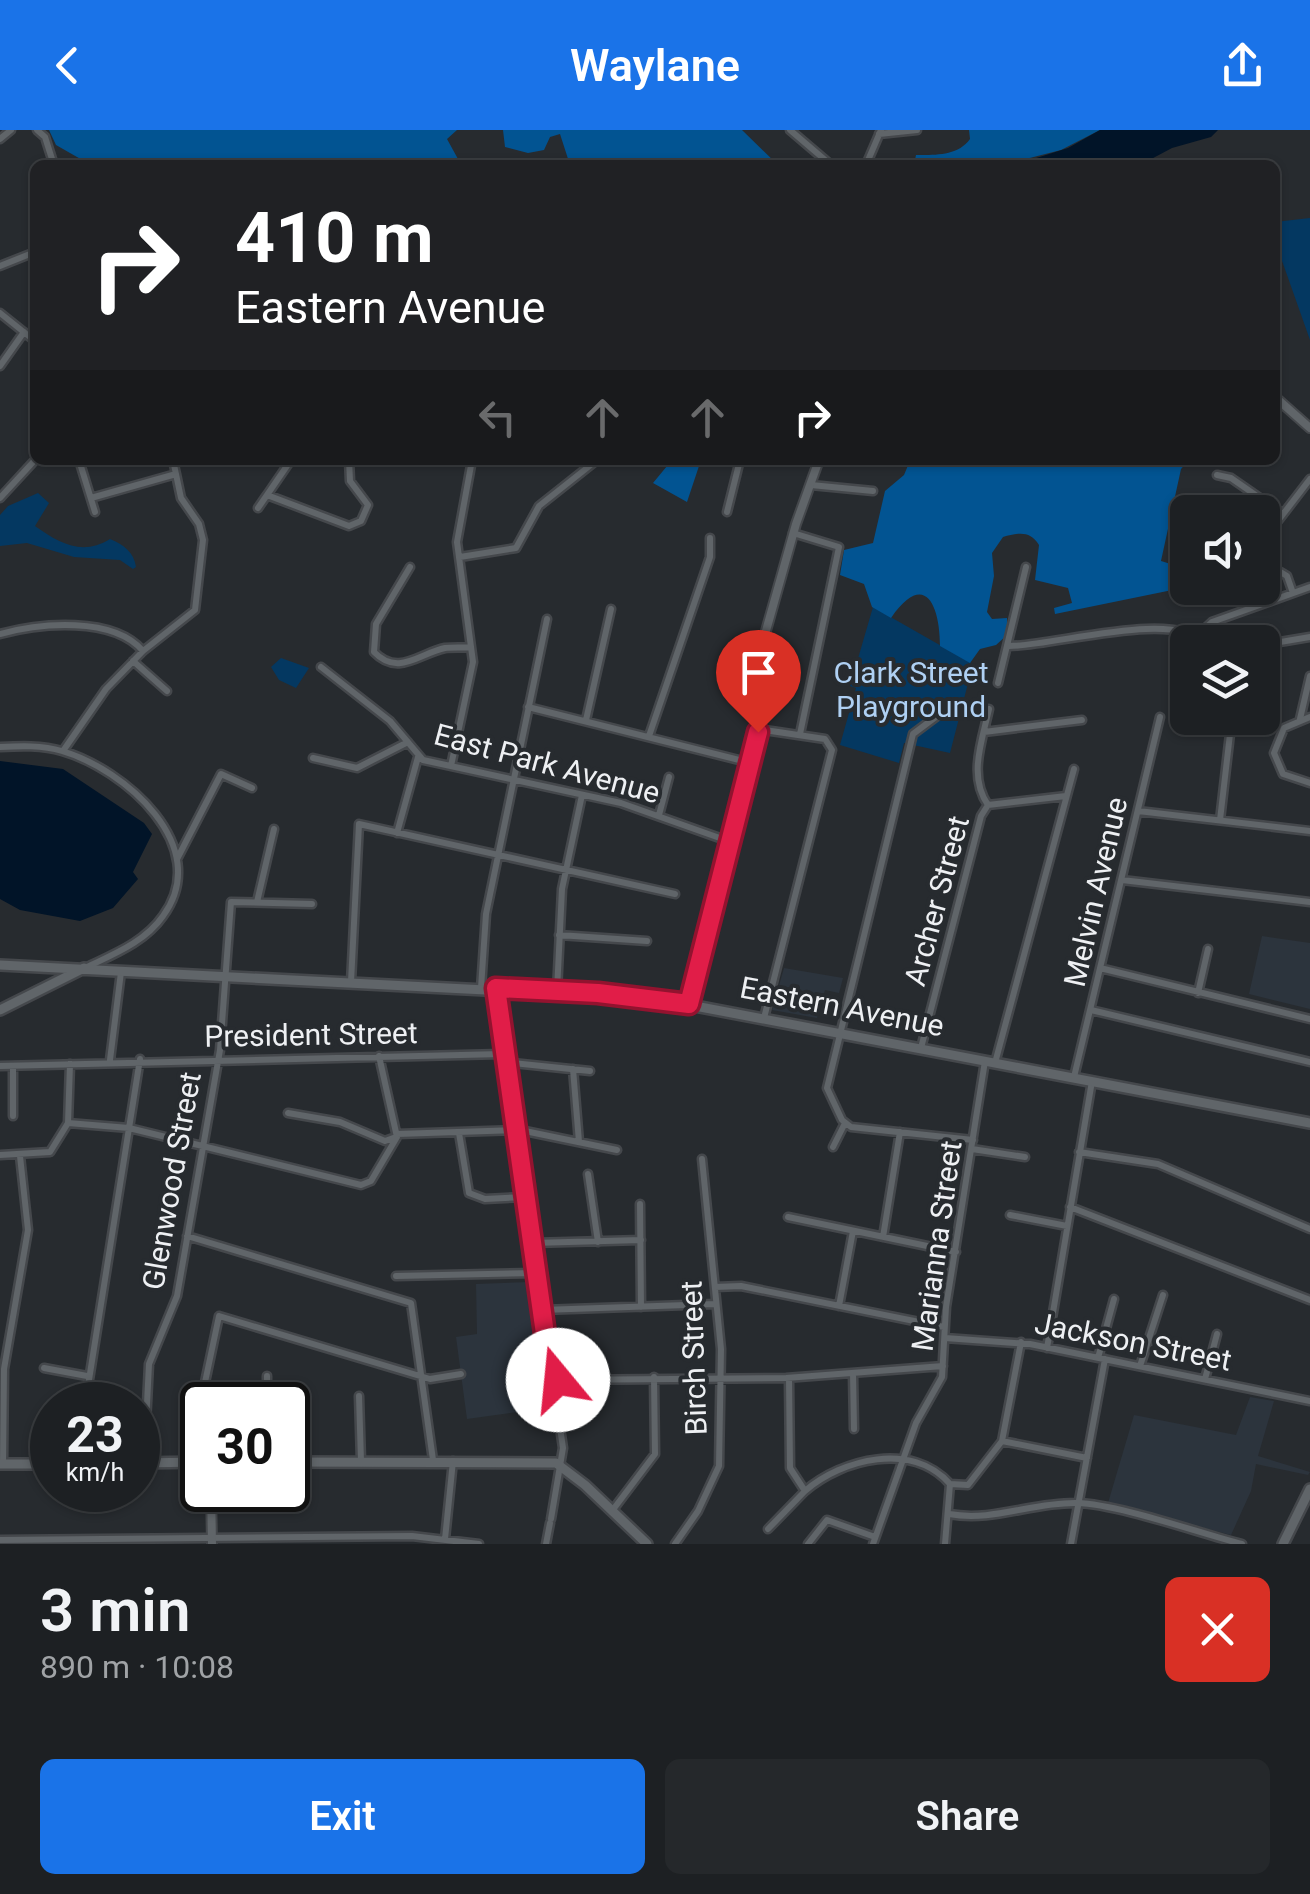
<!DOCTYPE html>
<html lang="en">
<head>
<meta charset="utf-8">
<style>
  :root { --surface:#1d2023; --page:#25282b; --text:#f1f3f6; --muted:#a0a3a6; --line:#3b3e41; --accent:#1a73e8 }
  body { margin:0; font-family:Roboto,sans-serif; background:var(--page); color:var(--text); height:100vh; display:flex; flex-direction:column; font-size:38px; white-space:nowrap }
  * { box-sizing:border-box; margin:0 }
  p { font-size:32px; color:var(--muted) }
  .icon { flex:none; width:55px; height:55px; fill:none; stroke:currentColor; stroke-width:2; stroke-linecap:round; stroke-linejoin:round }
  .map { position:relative; height:1414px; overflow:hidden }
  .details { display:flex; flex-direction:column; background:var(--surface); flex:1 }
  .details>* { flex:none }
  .hud { position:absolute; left:30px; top:30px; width:1250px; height:305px; border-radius:15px; box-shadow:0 2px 8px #0004,0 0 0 2px var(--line); background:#202124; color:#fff; overflow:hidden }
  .fabs { position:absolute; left:1170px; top:365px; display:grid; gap:20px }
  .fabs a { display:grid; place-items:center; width:110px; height:110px; border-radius:15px; background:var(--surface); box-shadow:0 2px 8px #0004,0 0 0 2px var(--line); font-size:50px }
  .speed { position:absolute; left:30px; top:1252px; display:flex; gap:20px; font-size:50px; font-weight:700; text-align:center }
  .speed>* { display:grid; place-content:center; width:130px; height:130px; border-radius:50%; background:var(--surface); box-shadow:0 2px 8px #0004,0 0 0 2px var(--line); line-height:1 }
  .speed small { font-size:25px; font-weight:400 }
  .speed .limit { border:5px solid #111; border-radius:15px; background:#fff; color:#111 }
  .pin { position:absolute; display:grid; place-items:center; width:85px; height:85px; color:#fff; margin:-102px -42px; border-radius:50% 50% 50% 0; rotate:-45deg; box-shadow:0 0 10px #0007 }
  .pin .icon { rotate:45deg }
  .me { position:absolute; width:110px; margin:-55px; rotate:343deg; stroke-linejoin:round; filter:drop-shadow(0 0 8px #0008) }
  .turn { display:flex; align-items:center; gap:35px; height:210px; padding:0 40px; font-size:45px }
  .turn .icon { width:130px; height:130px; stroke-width:2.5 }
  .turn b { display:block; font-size:70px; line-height:85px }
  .lanes { display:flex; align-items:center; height:95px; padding:0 40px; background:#0003; justify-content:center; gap:50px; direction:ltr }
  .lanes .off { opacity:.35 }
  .round { display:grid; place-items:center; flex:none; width:105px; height:105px; border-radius:15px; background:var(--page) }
  .head { display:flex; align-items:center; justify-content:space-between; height:170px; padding:0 40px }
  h1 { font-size:60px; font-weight:600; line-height:75px }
  .button { display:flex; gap:20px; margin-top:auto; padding:20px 40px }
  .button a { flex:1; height:115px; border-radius:15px; background:var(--accent); color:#fff; font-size:40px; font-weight:600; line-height:115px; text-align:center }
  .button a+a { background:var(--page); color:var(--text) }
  header { display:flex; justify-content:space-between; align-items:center; height:130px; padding:0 40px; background:var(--accent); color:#fff; font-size:45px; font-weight:600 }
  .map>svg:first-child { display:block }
  .built { fill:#2c343d }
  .green { fill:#043861 }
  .forest { fill:#025492 }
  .water { fill:#011428 }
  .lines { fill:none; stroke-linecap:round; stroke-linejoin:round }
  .minor-casing { stroke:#45484c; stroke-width:11 }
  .tertiary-casing { stroke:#45484c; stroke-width:12 }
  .secondary-casing { stroke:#45484c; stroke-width:14 }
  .minor { stroke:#606569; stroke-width:6 }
  .tertiary { stroke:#606569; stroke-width:8 }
  .secondary { stroke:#606569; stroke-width:9 }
  .route-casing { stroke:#92132f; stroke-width:25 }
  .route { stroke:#e11d48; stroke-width:18 }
  .labels { text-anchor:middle; stroke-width:8; stroke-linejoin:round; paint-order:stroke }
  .park-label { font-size:30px; fill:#afd0f3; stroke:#272b2f }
  .street-label { font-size:30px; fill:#eef0f3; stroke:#272b2f }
</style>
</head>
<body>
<header><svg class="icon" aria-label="back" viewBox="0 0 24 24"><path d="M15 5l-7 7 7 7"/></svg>Waylane<svg class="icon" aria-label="share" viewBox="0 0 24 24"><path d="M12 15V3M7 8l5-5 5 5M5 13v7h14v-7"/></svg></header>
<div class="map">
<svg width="1310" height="1414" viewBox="0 0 1310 1414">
  <rect width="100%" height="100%" fill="#272b2f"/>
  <path class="built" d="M1262 806 1310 813V879L1249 864Z
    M784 838 843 848 839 863 825 860 817 888 772 880Z
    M529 1152 547 1278 467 1289 456 1207 477 1204 476 1154Z
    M1250 1267 1274 1271 1258 1326 1310 1342 1308 1345 1256 1334 1251 1361 1231 1405 1108 1373 1134 1285 1236 1305Z"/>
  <path class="green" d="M1310 88V210L1275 111V92Z
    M38 363 49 373 35 396C60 414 83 426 110 409 124 415 134 422 136 437L133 439 120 430 74 427 27 413 0 416V385L8 376Z
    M873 477 973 534 950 623 904 613 899 633 840 615 856 558 850 556Z
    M281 528 309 538 296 558 279 550 271 537Z"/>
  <path class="forest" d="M49 0H457L447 9 458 29 472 35H91L56 15Z
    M503 0H742L778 35H570L560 4 550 7 544 20 528 23 505 17Z
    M969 0H1100L1061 20 1018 31 914 35 916 25C935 25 958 26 970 9Z
    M672 330H701L687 372 653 353Z
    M946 330H1189L1181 339 1161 431 1187 439V457L1055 484 1054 478 1072 473 1068 458 1035 450 1039 415C1030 400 1018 403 1003 407L992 423 994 446 987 482 992 489 1007 488V505L996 515 980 519 970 533 940 516C940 476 925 439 891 488L872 477 864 454 840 445 844 420 873 413 885 361 904 345 909 333Z"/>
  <path class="water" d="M1100 0H1218L1211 7 1172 18 1140 35H954L1030 30 1068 18Z
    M0 631 63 639 144 693 152 704 133 742 138 749 113 778 80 791 20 780 0 769Z"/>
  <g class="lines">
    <g class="minor-casing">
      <path id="minor" d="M37 0 45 7 52 29
        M790 0 831 35
        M879 4 917 0
        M0 9 11 0
        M866 35 881 0
        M0 136 35 122
        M0 183 35 211
        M0 236 24 202
        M1275 248V266
        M79 330 95 382
        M291 330 267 365 349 396 361 391 368 375 350 351 349 330
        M483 330H509
        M1217 345 1231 348 1283 384
        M811 355 873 361
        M0 368 35 330
        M91 368 176 344
        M258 378 267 365
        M727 382 740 330
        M793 403 839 417 800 604
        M1262 420 1274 396 1310 349
        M460 427 516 418 539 376 597 330
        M1262 431 1287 446 1293 463
        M410 437 376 494 374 522C398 547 420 523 445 518 453 517 463 518 471 517
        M0 504C40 493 113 486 143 521
        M1197 506 1212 492 1310 457
        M1262 515 1310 507
        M1009 516C1053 516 1173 480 1203 512
        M133 531 167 561
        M321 537 390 591 423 630 621 673 731 712
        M998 553 1026 437
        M528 577 751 633
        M945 580 913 604 827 958 842 990 851 997 973 1010
        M1310 587 1284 598 1274 623 1283 644 1310 653
        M1210 588 1230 604 1220 690
        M1300 589 1310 546
        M586 590 611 479
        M758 599 825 609 832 620 764 888
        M984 602 1082 590
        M649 606 710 427V408
        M0 617C20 616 42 615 62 621 124 639 214 716 163 786 145 812 114 824 87 837
        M63 621 106 559 143 521 195 480 203 410 199 394 181 368 173 330
        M313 628 357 638 408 612
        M451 636 473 532 457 412 472 330
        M988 675C968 646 982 611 989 579
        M988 675 1066 666
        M1138 681 1310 701
        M659 685 669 647
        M397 703 418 627
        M177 729 221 644 252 658
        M1122 750 1310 772
        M257 772 274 699
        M559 805 647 811
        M1100 838 1310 889
        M351 852 359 694 675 764
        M481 858 486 784 547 489
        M496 860 563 1318 551 1389
        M557 861 562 759 582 665
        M1198 863 1208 819
        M1091 880 1310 932
        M921 918 981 686 988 675
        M110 930 121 842
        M504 932 590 941
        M995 933 1074 639
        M70 934 68 993 129 998 361 1055 371 1051 397 1007 379 926
        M0 936 502 924
        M573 939 579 1012
        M1074 947 1160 587
        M288 983 340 992 385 1011 396 1007
        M13 986V936
        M459 1003 469 1063 485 1069 525 1067
        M397 1004 520 1000 617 1020
        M833 1017 845 993
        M972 1019 1025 1027
        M1079 1022 1158 1034 1310 1099
        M0 1025 50 1022 68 993
        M588 1044 598 1112
        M640 1074 641 1177
        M1070 1077 1310 1170
        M1010 1085 1067 1096
        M788 1087 956 1122
        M187 1106 411 1173 433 1330
        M883 1107 900 1002
        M532 1113 641 1110
        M396 1146 536 1143
        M715 1157 741 1156 944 1197
        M839 1176 853 1101
        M542 1180 715 1174
        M945 1208 1030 1214 1310 1271
        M1047 1218 1092 951
        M1098 1228 1114 1169
        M1140 1236 1163 1165
        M44 1238 87 1246
        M853 1243 854 1299
        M267 1246V1275
        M789 1248 790 1338 805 1361C842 1329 912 1311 950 1354
        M1205 1249 1217 1204
        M552 1250 786 1248 943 1236
        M298 1262 299 1332
        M359 1266 361 1331
        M85 1275 140 929
        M1002 1311 1087 1328
        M198 1332 200 1276 219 1186 430 1249 461 1244
        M144 1333 149 1234 177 1166 220 920 231 772 312 774
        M3 1334 4 1239 28 1100 20 1026
        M950 1354 968 1355 1002 1311 1021 1212
        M612 1381 655 1324 654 1247
        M949 1384C994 1392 1032 1372 1077 1373 1118 1374 1199 1403 1242 1414
        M768 1399 805 1361
        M445 1409 453 1331
        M0 1410 412 1406 479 1414
        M546 1414 550 1393
        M675 1414 698 1381 719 1336 721 1219 702 1029
        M808 1414 827 1390 875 1407
        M873 1414 916 1293 942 1247 946 1177 985 931
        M945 1414 950 1354
        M1071 1414 1105 1229"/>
    </g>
    <g class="tertiary-casing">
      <path id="tertiary" d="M1275 267 1310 298
        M689 874 757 609 753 559 757 533 796 394 819 330
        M211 1360 212 1414"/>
    </g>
    <g class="secondary-casing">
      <path id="secondary" d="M0 835 658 869 1310 993
        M0 880 84 838
        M288 1332 556 1333 585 1355 647 1414
        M138 1333 202 1332
        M0 1334H52
        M1283 1414 1310 1359"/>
    </g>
    <use href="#minor" class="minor"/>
    <use href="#tertiary" class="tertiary"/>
    <use href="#secondary" class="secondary"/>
  </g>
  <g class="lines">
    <g class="route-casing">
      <path id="route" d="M558 1250H552L551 1246 496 858 598 863 689 874 758 602"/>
    </g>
    <use href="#route" class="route"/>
  </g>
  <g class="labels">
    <g class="park-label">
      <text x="911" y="553">Clark Street<tspan x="911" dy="34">Playground</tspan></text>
    </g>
    <g class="street-label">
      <text transform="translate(547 634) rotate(15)" y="10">East Park Avenue</text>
      <text transform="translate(1096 762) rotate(-77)" y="10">Melvin Avenue</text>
      <text transform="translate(937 771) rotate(-75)" y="10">Archer Street</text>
      <text transform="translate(842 877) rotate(11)" y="10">Eastern Avenue</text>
      <text transform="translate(311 905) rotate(-1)" y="10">President Street</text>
      <text transform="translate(172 1051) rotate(-80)" y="10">Glenwood Street</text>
      <text transform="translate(937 1116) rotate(-82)" y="10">Marianna Street</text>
      <text transform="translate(1133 1212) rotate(11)" y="10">Jackson Street</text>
      <text transform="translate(694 1228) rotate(-92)" y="10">Birch Street</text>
    </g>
  </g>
</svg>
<div class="fabs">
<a><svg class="icon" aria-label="sound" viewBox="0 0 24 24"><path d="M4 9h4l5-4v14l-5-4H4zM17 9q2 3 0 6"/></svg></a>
<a><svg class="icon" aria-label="layers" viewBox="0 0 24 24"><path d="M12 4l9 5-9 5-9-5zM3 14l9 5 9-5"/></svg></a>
</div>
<div class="speed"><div>23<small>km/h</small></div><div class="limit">30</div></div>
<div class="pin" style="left:758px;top:602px;background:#d93025"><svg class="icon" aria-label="arrive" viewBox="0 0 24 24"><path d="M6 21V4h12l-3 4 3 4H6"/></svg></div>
<svg class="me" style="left:558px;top:1250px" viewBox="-20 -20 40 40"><circle r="19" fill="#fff"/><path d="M0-13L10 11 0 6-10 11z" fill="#e11d48"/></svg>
<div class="hud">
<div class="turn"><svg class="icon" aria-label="right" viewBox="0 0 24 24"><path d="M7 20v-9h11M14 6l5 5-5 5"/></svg><div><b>410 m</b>Eastern Avenue</div></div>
<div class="lanes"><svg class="icon off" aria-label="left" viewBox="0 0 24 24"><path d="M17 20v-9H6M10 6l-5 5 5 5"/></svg><svg class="icon off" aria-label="ahead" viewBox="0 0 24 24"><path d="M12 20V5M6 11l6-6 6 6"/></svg><svg class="icon off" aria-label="ahead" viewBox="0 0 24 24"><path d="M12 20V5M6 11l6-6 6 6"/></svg><svg class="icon" aria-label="right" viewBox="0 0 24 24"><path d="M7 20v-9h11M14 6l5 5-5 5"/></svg></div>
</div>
</div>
<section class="details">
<div class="head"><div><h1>3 min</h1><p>890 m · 10:08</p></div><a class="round" style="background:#d93025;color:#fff"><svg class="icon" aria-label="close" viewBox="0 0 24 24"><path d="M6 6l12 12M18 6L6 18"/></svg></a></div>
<div class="button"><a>Exit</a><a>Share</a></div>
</section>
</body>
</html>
